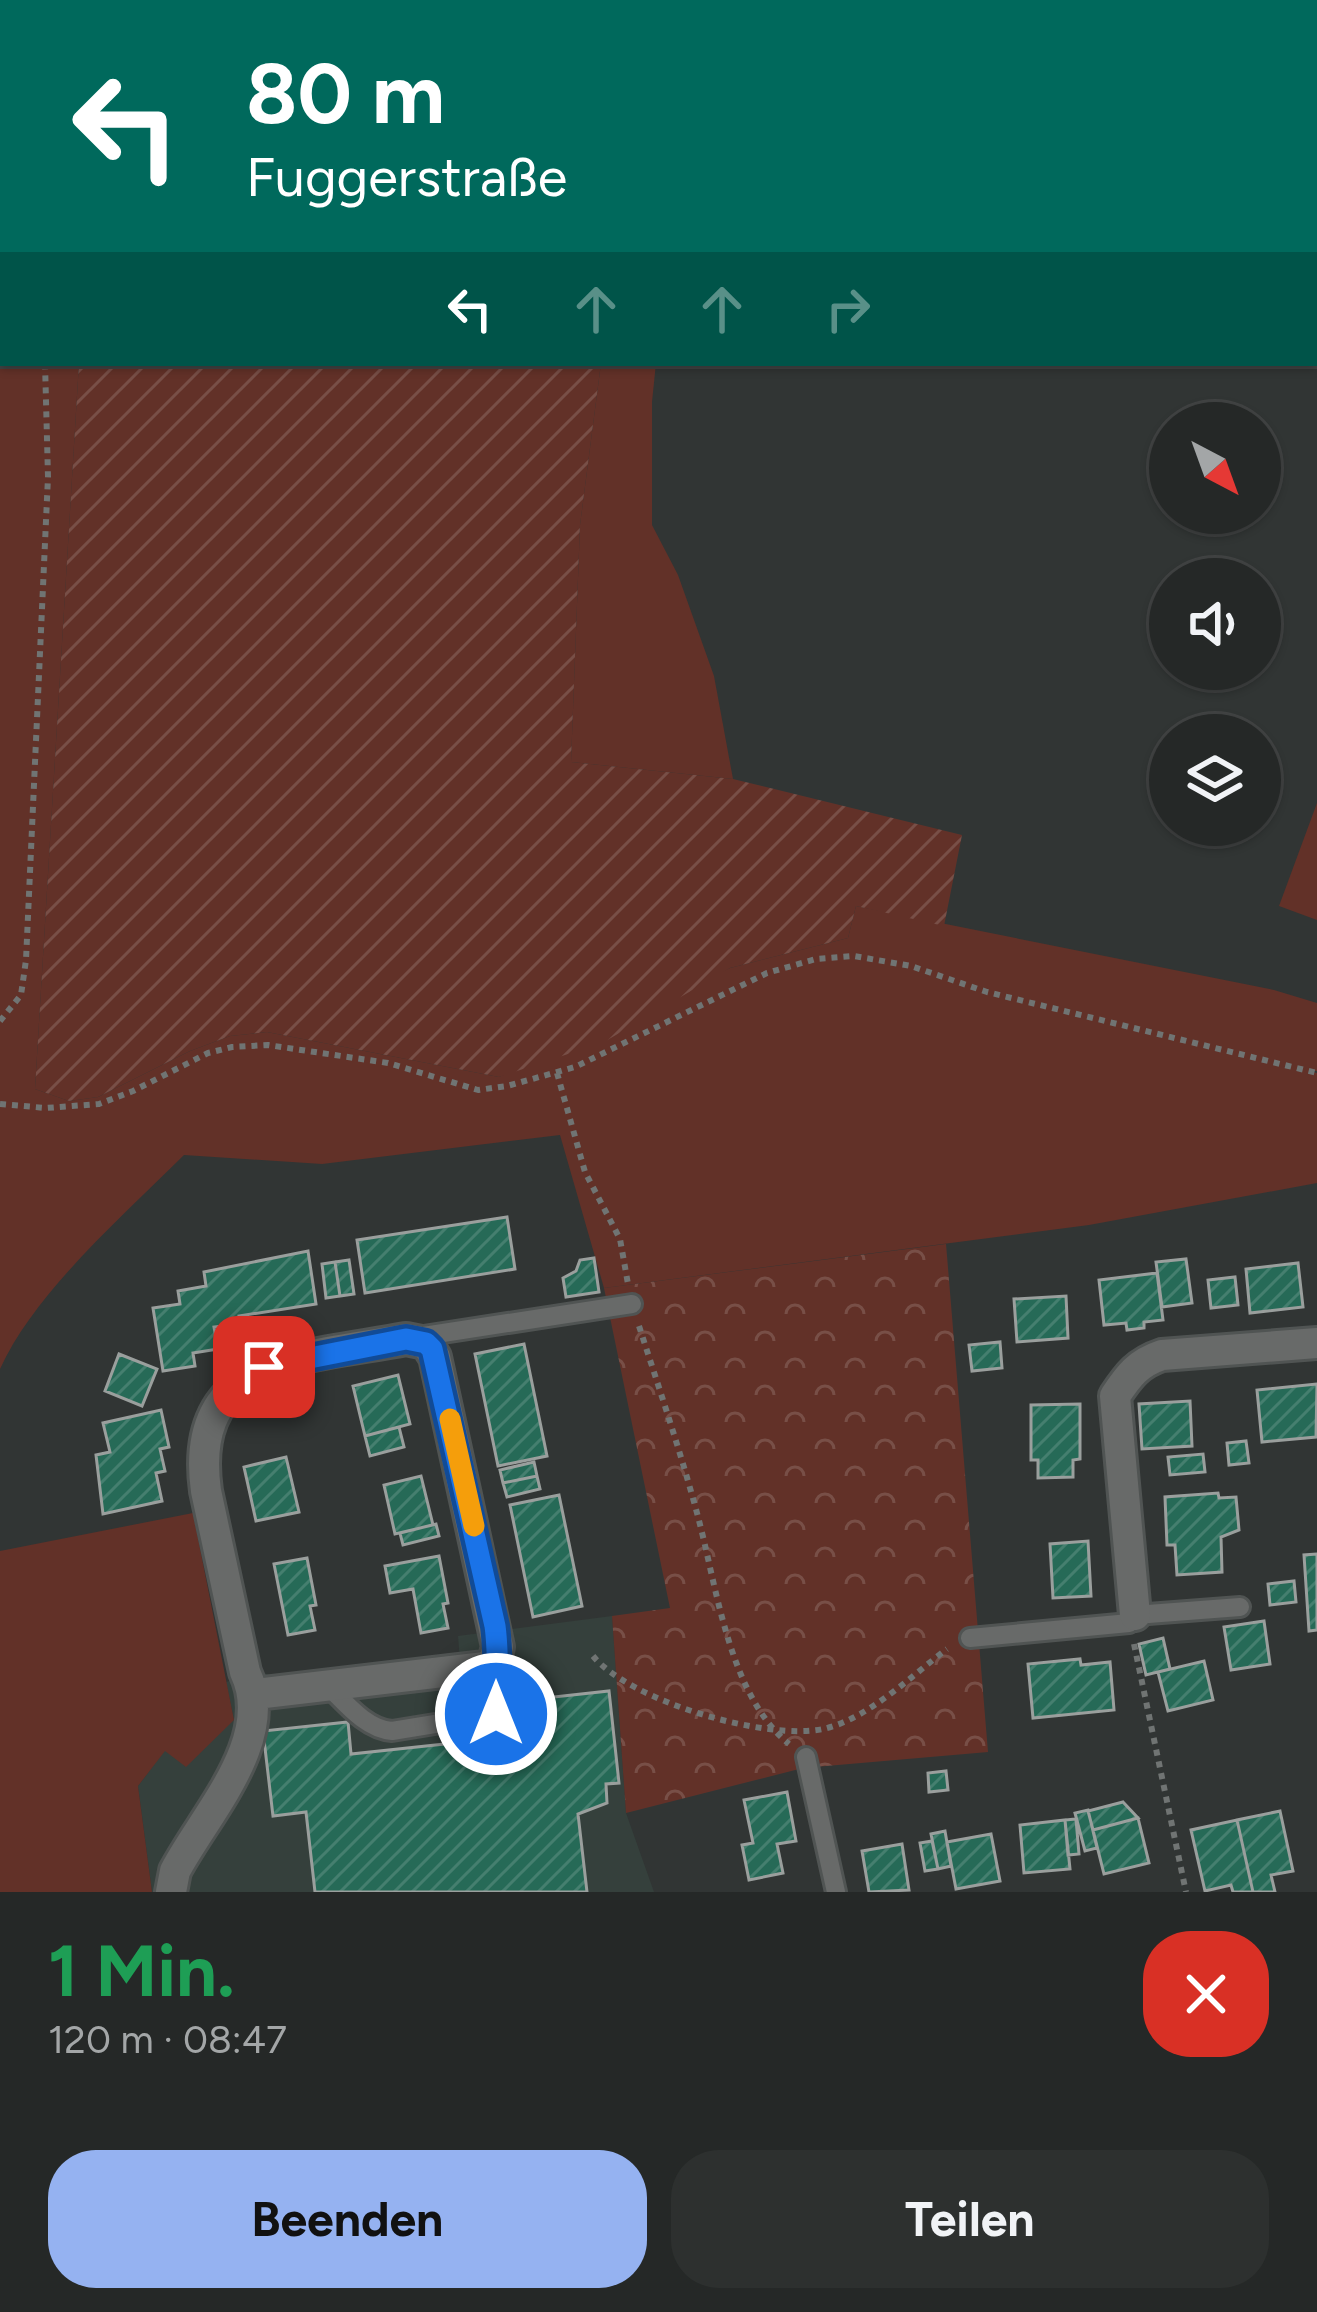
<!DOCTYPE html>
<html lang="de">
<head>
<meta charset="utf-8">
<style>
  :root { --surface:#252827; --page:#2d302f; --text:#f1f3f6; --muted:#a3a6a7; --line:#424444; --accent:#95b2f1 }
  body { margin:0; font-family:Figtree,sans-serif; background:var(--page); color:var(--text); height:100vh; display:flex; flex-direction:column; font-size:45px; white-space:nowrap }
  * { box-sizing:border-box; margin:0 }
  p { font-size:39px; color:var(--muted) }
  .icon { flex:none; width:66px; height:66px; fill:none; stroke:currentColor; stroke-width:2; stroke-linecap:round; stroke-linejoin:round }
  .map { position:relative; height:1892px; overflow:hidden }
  .drawer { display:flex; flex-direction:column; background:var(--surface); flex:1 }
  .drawer>* { flex:none }
  .banner { position:absolute; left:0px; top:0px; width:1317px; height:366px; box-shadow:0 3px 9px #0004,0 0 0 3px var(--line); background:#00695c; color:#fff; overflow:hidden }
  .needle { width:78px; rotate:139deg }
  .tools { position:absolute; left:1149px; top:402px; display:grid; gap:24px }
  .tools a { display:grid; place-items:center; width:132px; height:132px; border-radius:50%; background:var(--surface); box-shadow:0 3px 9px #0004,0 0 0 3px var(--line); font-size:60px }
  .pin { position:absolute; display:grid; place-items:center; width:102px; height:102px; color:#fff; margin:-51px; border-radius:24px; box-shadow:0 6px 18px #0006 }
  .me { position:absolute; width:132px; margin:-66px; rotate:0deg; stroke-linejoin:round; filter:drop-shadow(0 0 9px #0008) }
  .turn { display:flex; align-items:center; gap:42px; height:252px; padding:0 48px; font-size:54px }
  .turn .icon { width:156px; height:156px; stroke-width:2.5 }
  .turn b { display:block; font-size:84px; line-height:102px }
  .lanes { display:flex; align-items:center; height:114px; padding:0 48px; background:#0003; justify-content:center; gap:60px; direction:ltr }
  .lanes .off { opacity:.35 }
  .round { display:grid; place-items:center; flex:none; width:126px; height:126px; border-radius:48px; background:var(--page) }
  .head { display:flex; align-items:center; justify-content:space-between; height:204px; padding:0 48px }
  h1 { font-size:72px; font-weight:700; line-height:90px; color:#1e9e55 }
  .button { display:flex; gap:24px; margin-top:auto; padding:24px 48px }
  .button a { flex:1; height:138px; border-radius:48px; background:var(--accent); color:#111; font-size:48px; font-weight:700; line-height:138px; text-align:center }
  .button a+a { background:var(--page); color:var(--text) }
  .map>svg:first-child { display:block }
  .built { fill:#35403c }
  .grass { fill:#623128 }
  .park { fill:url(#park-crowns) }
  .garden { fill:url(#garden-furrows) }
  .building { fill:url(#building-hatch); stroke:#9a9f9d; stroke-width:3 }
  .lines { fill:none; stroke-linecap:round; stroke-linejoin:round }
  .lane-casing { stroke:#505453; stroke-width:24 }
  .street-casing { stroke:#505453; stroke-width:36 }
  .path { stroke:#707473; stroke-width:6; stroke-dasharray:6 6; stroke-linecap:butt }
  .lane { stroke:#686a69; stroke-width:18 }
  .street { stroke:#686a69; stroke-width:30 }
  .route-casing { stroke:#114b97; stroke-width:30 }
  .route { stroke:#1a73e8; stroke-width:21 }
  .slow { stroke:#f59e0b; stroke-width:21 }
</style>
</head>
<body>
<div class="map">
<svg width="1317" height="1892" viewBox="0 0 1317 1892">
  <defs>
    <pattern id="park-crowns" width="20" height="18" patternUnits="userSpaceOnUse" patternTransform="scale(3)"><rect width="20" height="18" fill="#623128"/><path d="M2 6a3 3 0 1 1 6 0M12 15a3 3 0 1 1 6 0" fill="none" stroke="#784f47"/></pattern>
    <pattern id="garden-furrows" width="10" height="10" patternUnits="userSpaceOnUse" patternTransform="scale(3)"><rect width="10" height="10" fill="#623128"/><path d="M-1 1l2-2M0 10L10 0M9 11l2-2" fill="none" stroke="#784f47"/></pattern>
    <pattern id="building-hatch" width="6" height="6" patternUnits="userSpaceOnUse" patternTransform="scale(3)"><rect width="6" height="6" fill="#266a57"/><path d="M-1 1l2-2M0 6l6-6M5 7l2-2" fill="none" stroke="#457f6f"/></pattern>
  </defs>
  <rect width="100%" height="100%" fill="#313534"/>
  <path class="built" d="M612 1616 626 1813 654 1892H152L138 1786 165 1750 234 1720 226 1682 261 1672 279 1678 460 1661 458 1636Z"/>
  <path class="grass" d="M0 0H101L3 3V363H79L35 1089 69 1101 98 1097 190 1051 230 1036 267 1032 499 1077 730 968 848 938 856 906 1274 990 1317 1003V1071H1309L1317 1073V1183L1089 1225 604 1288 560 1135 322 1164 184 1155C123 1216 35 1292 0 1369Z
    M601 363H656L652 402V525L678 575 714 676 733 779 571 762 580 525Z
    M1317 803V920L1279 906Z
    M193 1513 234 1720 186 1767 165 1751 138 1786 152 1892H0V1551Z"/>
  <path class="park" d="M946 1244 988 1752 803 1768 626 1813 612 1616 670 1608 604 1288Z"/>
  <path class="garden" d="M101 0H648L647 3Z
    M79 363H601L580 525 571 762 733 779 962 835 944 926 856 906 848 938 730 968 604 1042 499 1077 267 1032 230 1036 190 1051 98 1097 69 1101 35 1089Z"/>
  <path class="building" d="M507 1217 515 1269 365 1293 357 1240Z
    M308 1251 316 1304 239 1316 240 1324 214 1327 218 1349 193 1353 195 1366 163 1371 153 1308 180 1304 178 1291 206 1286 204 1272Z
    M594 1258 599 1292 566 1297 563 1278 576 1271 580 1260Z
    M1186 1259 1192 1303 1162 1307 1156 1262Z
    M349 1260 354 1294 340 1296 335 1262Z
    M335 1262 340 1296 326 1298 322 1264Z
    M1298 1263 1303 1307 1250 1313 1246 1269Z
    M1157 1273 1163 1320 1144 1322V1328L1127 1330 1126 1323 1104 1325 1099 1280Z
    M1235 1277 1238 1305 1211 1308 1208 1280Z
    M1066 1296 1068 1338 1017 1342 1014 1299Z
    M1000 1342 1002 1368 972 1371 969 1345Z
    M524 1344 547 1456 498 1466 475 1354Z
    M119 1354 157 1369 142 1406 105 1391Z
    M398 1375 410 1424 365 1436 353 1386Z
    M1317 1384 1316 1437 1262 1442 1257 1390Z
    M1190 1401 1192 1446 1142 1449 1139 1404Z
    M1080 1404V1459L1073 1460V1477L1038 1478V1460H1031V1405Z
    M161 1410 169 1447 160 1449 165 1471 156 1473 162 1501 103 1514 96 1455 110 1452 103 1423Z
    M399 1427 404 1447 370 1456 365 1436Z
    M1246 1441 1249 1463 1229 1465 1227 1443Z
    M1203 1454 1205 1472 1170 1475 1168 1457Z
    M286 1457 299 1512 256 1521 244 1467Z
    M534 1462 537 1476 503 1483 500 1470Z
    M421 1476 433 1525 395 1534 384 1485Z
    M537 1476 540 1489 507 1497 503 1483Z
    M1218 1493 1219 1498 1236 1497 1239 1530 1221 1537 1222 1572 1177 1575 1175 1545H1167L1165 1497Z
    M559 1495 582 1606 533 1617 510 1505Z
    M436 1524 439 1536 403 1545 400 1533Z
    M1088 1541 1091 1596 1053 1598 1050 1544Z
    M1317 1554V1630L1309 1631 1304 1555Z
    M439 1556 448 1603 443 1604 448 1628 421 1633 413 1589 390 1593 385 1566Z
    M307 1558 316 1605 310 1606 315 1630 288 1635 274 1564Z
    M1294 1581 1296 1602 1270 1605 1268 1584Z
    M1264 1621 1270 1664 1231 1670 1224 1627Z
    M1163 1638 1170 1669 1146 1675 1139 1644Z
    M1080 1659 1081 1665 1110 1662 1114 1710 1033 1718 1028 1664Z
    M1204 1661 1213 1700 1168 1711 1158 1672Z
    M609 1691 619 1783 606 1784 607 1803 578 1814 587 1892H315L306 1812 273 1816 263 1731 348 1722 351 1754 529 1735 526 1700Z
    M946 1771 948 1790 929 1792 928 1773Z
    M787 1792 796 1841 777 1844 783 1873 749 1880 742 1845 753 1843 744 1800Z
    M1123 1802 1138 1818 1093 1830 1088 1811Z
    M1088 1810 1097 1848 1085 1851 1075 1813Z
    M1280 1811 1293 1871 1271 1875 1275 1892H1253L1237 1820Z
    M1138 1818 1149 1863 1104 1874 1093 1830Z
    M1076 1819 1079 1854 1068 1855 1065 1820Z
    M1065 1820 1070 1869 1024 1873 1020 1825Z
    M1237 1820 1253 1892H1233L1231 1885 1205 1891 1191 1830Z
    M945 1831 951 1866 938 1869 931 1834Z
    M991 1834 1000 1881 956 1889 947 1842Z
    M932 1841 938 1869 925 1871 920 1843Z
    M902 1844 909 1890 869 1892 862 1851Z"/>
  <g class="lines">
    <g class="lane-casing">
      <path id="lane" d="M417 1337 632 1304
        M970 1638 1129 1623 1135 1615 1240 1607
        M325 1683C344 1701 365 1729 392 1731L496 1714 499 1705 494 1661
        M806 1757 836 1892"/>
    </g>
    <g class="street-casing">
      <path id="street" d="M1135 1615 1115 1396C1129 1375 1138 1363 1162 1355L1317 1343
        M171 1892 175 1871C205 1814 277 1739 245 1672L206 1491C187 1355 307 1358 406 1339L426 1343 435 1357 498 1647 494 1661 485 1667 256 1694"/>
    </g>
    <path class="path" d="M732 0 733 3
      M68 3V0
      M899 3V0
      M0 1021 21 995 26 960 48 477 45 363
      M557 1073 585 1172 620 1239 628 1284
      M0 1104 46 1108 99 1104 133 1091 208 1053 232 1047 268 1045 388 1063 478 1090 507 1086 575 1067 767 973 816 959 854 956 911 966 987 992 1317 1073
      M639 1326C659 1388 680 1450 697 1513 717 1586 728 1694 789 1744
      M1134 1644 1186 1892
      M593 1656C630 1701 766 1741 823 1729 868 1719 911 1676 947 1649"/>
    <use href="#lane" class="lane"/>
    <use href="#street" class="street"/>
  </g>
  <g class="lines">
    <g class="route-casing">
      <path id="route" d="M264 1367 406 1339 426 1343 432 1349 495 1626C497 1640 500 1702 496 1714"/>
    </g>
    <use href="#route" class="route"/>
    <path class="slow" d="M450 1419 474 1526"/>
  </g>
</svg>
<div class="tools">
<a><svg class="needle" viewBox="-14 -14 28 28"><path d="M0-13l5 13h-10z" fill="#e53935"/><path d="M0 13l5-13h-10z" fill="#a3a6a7"/></svg></a>
<a><svg class="icon" aria-label="sound" viewBox="0 0 24 24"><path d="M4 9h4l5-4v14l-5-4H4zM17 9q2 3 0 6"/></svg></a>
<a><svg class="icon" aria-label="layers" viewBox="0 0 24 24"><path d="M12 4l9 5-9 5-9-5zM3 14l9 5 9-5"/></svg></a>
</div>
<div class="pin" style="left:264px;top:1367px;background:#d93025"><svg class="icon" aria-label="arrive" viewBox="0 0 24 24"><path d="M6 21V4h12l-3 4 3 4H6"/></svg></div>
<svg class="me" style="left:496px;top:1714px" viewBox="-20 -20 40 40"><circle r="17" fill="#1a73e8" stroke="#fff" stroke-width="3"/><path d="M0-11L8 9 0 5-8 9z" fill="#fff"/></svg>
<div class="banner">
<div class="turn"><svg class="icon" aria-label="left" viewBox="0 0 24 24"><path d="M17 20v-9H6M10 6l-5 5 5 5"/></svg><div><b>80 m</b>Fuggerstraße</div></div>
<div class="lanes"><svg class="icon" aria-label="left" viewBox="0 0 24 24"><path d="M17 20v-9H6M10 6l-5 5 5 5"/></svg><svg class="icon off" aria-label="ahead" viewBox="0 0 24 24"><path d="M12 20V5M6 11l6-6 6 6"/></svg><svg class="icon off" aria-label="ahead" viewBox="0 0 24 24"><path d="M12 20V5M6 11l6-6 6 6"/></svg><svg class="icon off" aria-label="right" viewBox="0 0 24 24"><path d="M7 20v-9h11M14 6l5 5-5 5"/></svg></div>
</div>
</div>
<section class="drawer">
<div class="head"><div><h1>1 Min.</h1><p>120 m · 08:47</p></div><a class="round" style="background:#d93025;color:#fff"><svg class="icon" aria-label="close" viewBox="0 0 24 24"><path d="M6 6l12 12M18 6L6 18"/></svg></a></div>
<div class="button"><a>Beenden</a><a>Teilen</a></div>
</section>
</body>
</html>
